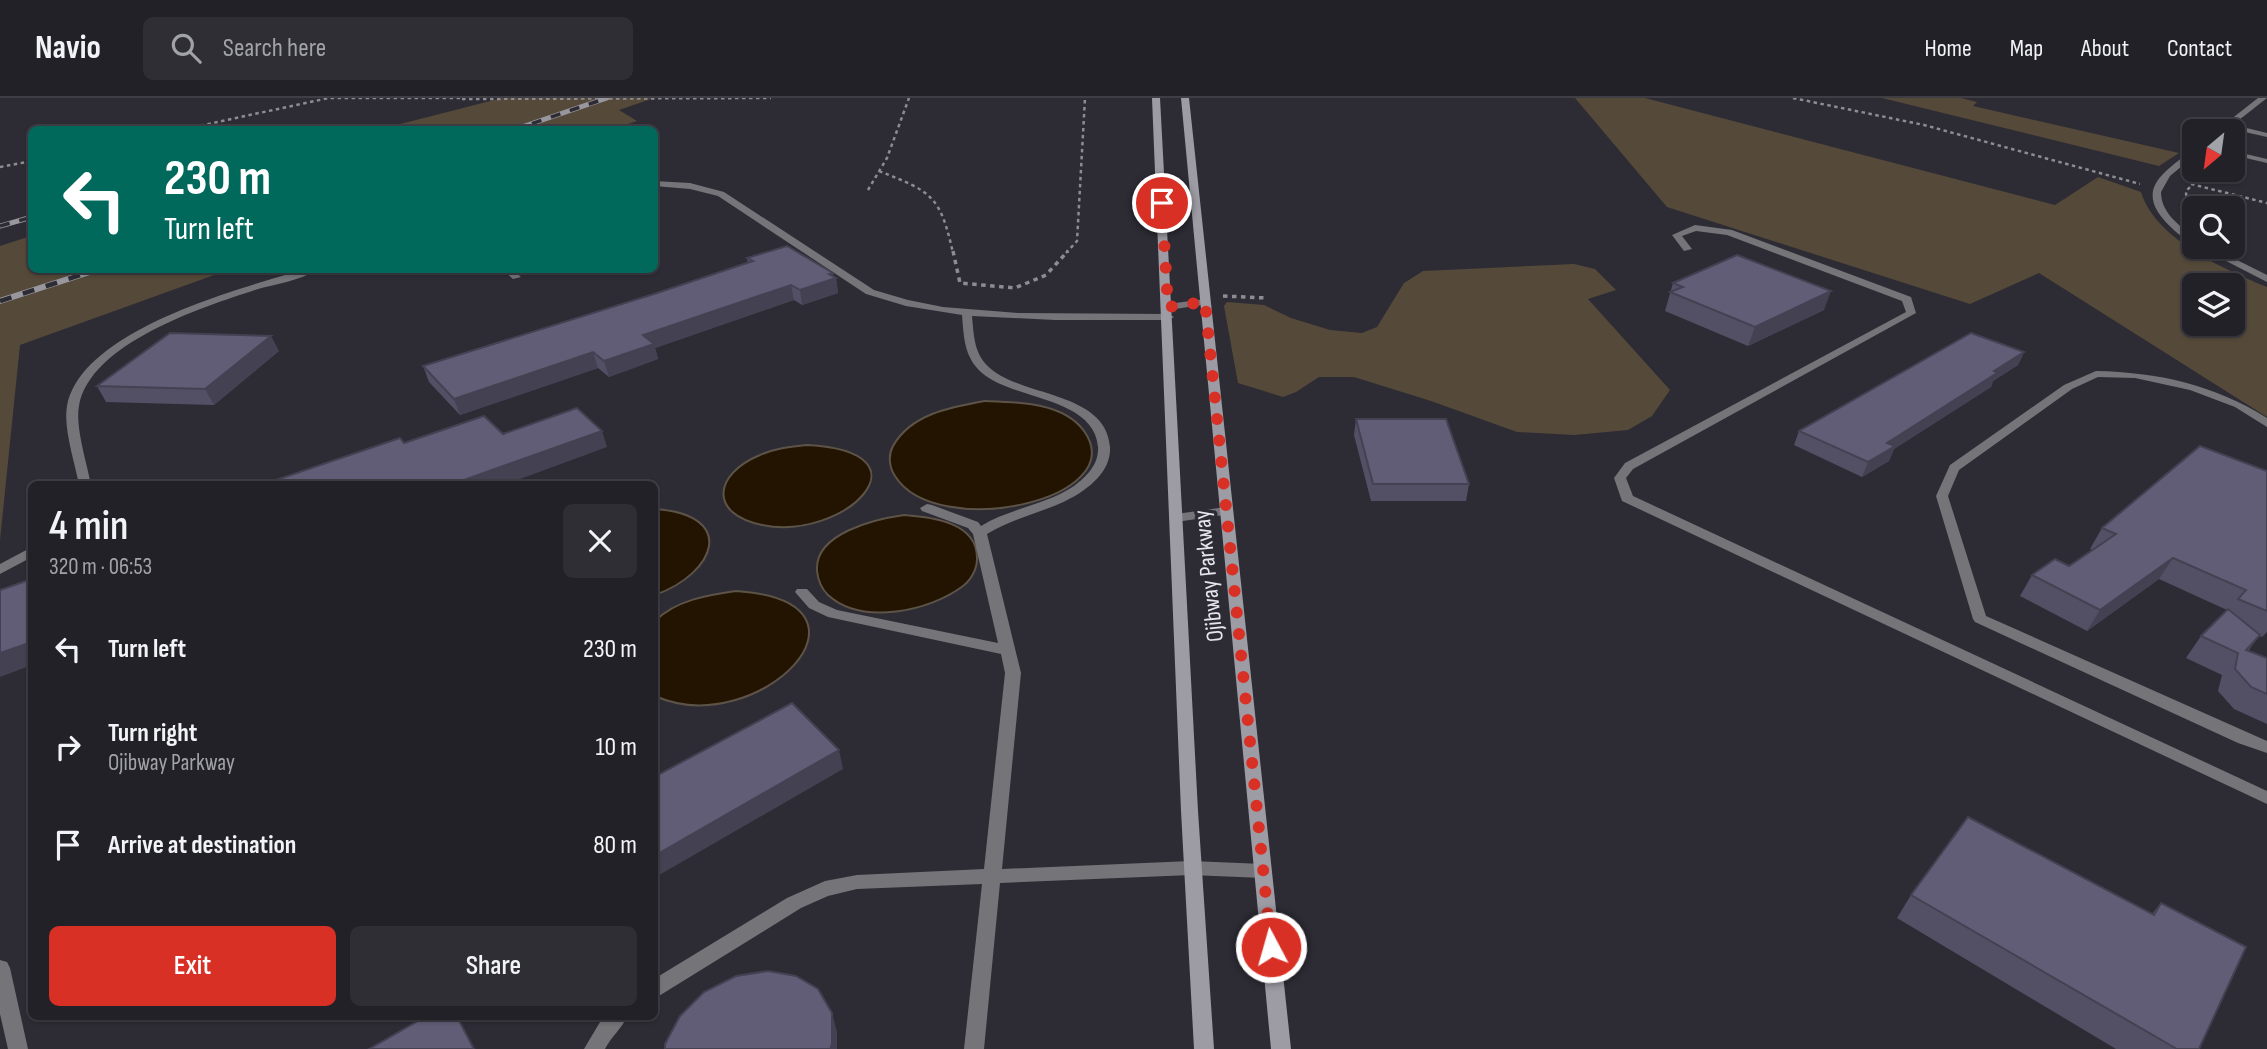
<!DOCTYPE html>
<html lang="en">
<head>
<meta charset="utf-8">
<style>
  :root { --surface:#222128; --page:#2e2e34; --text:#f1f3f6; --muted:#a2a3a8; --line:#3f3e45; --accent:#d93025 }
  body { margin:0; font-family:"Sofia Sans Condensed",sans-serif; background:var(--page); color:var(--text); height:100vh; display:flex; flex-direction:column; font-size:26px; white-space:nowrap }
  * { box-sizing:border-box; margin:0 }
  p { font-size:23px; color:var(--muted) }
  .icon { flex:none; width:38px; height:38px; fill:none; stroke:currentColor; stroke-width:2; stroke-linecap:round; stroke-linejoin:round }
  .map { position:relative; flex:1; overflow:hidden }
  .side { position:absolute; left:28px; top:383px; width:630px; height:539px; display:flex; flex-direction:column; background:var(--surface); border-radius:10px; box-shadow:0 2px 5px #0004,0 0 0 2px var(--line) }
  .side>* { flex:none }
  .top-card { position:absolute; left:28px; top:28px; width:630px; height:147px; border-radius:10px; box-shadow:0 2px 5px #0004,0 0 0 2px var(--line); background:#00695c; color:#fff; overflow:hidden }
  .needle { width:46px; rotate:209deg }
  .controls { position:absolute; left:2182px; top:21px; display:grid; gap:14px }
  .controls a { display:grid; place-items:center; width:63px; height:63px; border-radius:10px; background:var(--surface); box-shadow:0 2px 5px #0004,0 0 0 2px var(--line); font-size:35px }
  .pin { position:absolute; display:grid; place-items:center; width:60px; height:60px; color:#fff; margin:-30px; border:4px solid #fff; border-radius:50%; box-shadow:0 2px 7px #0007 }
  .me { position:absolute; width:77px; margin:-38px; rotate:354deg; stroke-linejoin:round; filter:drop-shadow(0 0 5px #0008) }
  .turn { display:flex; align-items:center; gap:24px; height:147px; padding:0 21px; font-size:32px }
  .turn .icon { width:91px; height:91px; stroke-width:2.5 }
  .turn b { display:block; font-size:49px; line-height:60px }
  .round { display:grid; place-items:center; flex:none; width:74px; height:74px; border-radius:10px; background:var(--page) }
  .overview { display:flex; align-items:center; justify-content:space-between; height:119px; padding:0 21px }
  h1 { font-size:42px; font-weight:600; line-height:52px }
  .cta { display:flex; gap:14px; margin-top:auto; padding:14px 21px }
  .cta a { flex:1; height:80px; border-radius:10px; background:var(--accent); color:#fff; font-size:28px; font-weight:600; line-height:80px; text-align:center }
  .cta a+a { background:var(--page); color:var(--text) }
  ul { padding:0; list-style:none }
  li { display:flex; align-items:center; gap:21px; height:98px; padding:0 21px }
  li div { flex:1 }
  li b { display:block; font-size:26px }
  li em { font-style:normal }
  header { display:flex; align-items:center; gap:42px; box-sizing:border-box; height:98px; padding:0 35px; background:var(--surface); border-bottom:2px solid var(--line) }
  header strong { font-size:33px }
  nav { display:flex; gap:38px; margin-inline-start:auto; font-size:24px }
  .search { width:490px; height:63px; background:var(--page); display:flex; align-items:center; gap:18px; box-sizing:border-box; padding:0 24px; border-radius:10px; color:var(--muted); font-size:26px }
  .map>svg:first-child { display:block }
  .green { fill:#554939; fill-rule:evenodd }
  .water { fill:#221401; stroke:#5d5347; stroke-width:2 }
  .lines { fill:none; stroke-linecap:round; stroke-linejoin:round }
  .path-far1 { stroke:#8d8c93; stroke-width:2.5; stroke-dasharray:3.5 3.5; stroke-linecap:butt }
  .path { stroke:#8d8c93; stroke-width:3.5; stroke-dasharray:4.5 4.5; stroke-linecap:butt }
  .lane { fill:#757479; fill-rule:evenodd }
  .street { fill:#757479; fill-rule:evenodd }
  .secondary { fill:#9d9ca4; fill-rule:evenodd }
  .rail-far1-casing { stroke:#98979e; stroke-width:5 }
  .rail-casing { stroke:#98979e; stroke-width:6 }
  .rail-far1 { stroke:#2d2c35; stroke-width:3.5; stroke-dasharray:10; stroke-linecap:butt }
  .rail { stroke:#2d2c35; stroke-width:4.5; stroke-dasharray:12; stroke-linecap:butt }
  .wall { fill:#535065 }
  .shaded-wall { fill:#444153 }
  .building { fill:#615d76; stroke:#444153; stroke-width:2 }
  .route { stroke:#d93025; stroke-width:12; stroke-dasharray:0 21.6 }
  .labels { text-anchor:middle; stroke-width:7; stroke-linejoin:round; paint-order:stroke }
  .street-label { font-size:24px; fill:#e6e5eb; stroke:#2d2c35 }
</style>
</head>
<body>
<header>
<strong>Navio</strong>
<div class="search"><svg class="icon" aria-label="search" viewBox="0 0 24 24"><circle cx="10" cy="10" r="6"/><path d="M15 15l6 6"/></svg>Search here</div>
<nav><a>Home</a><a>Map</a><a>About</a><a>Contact</a></nav>
</header>
<div class="map">
<svg width="2267" height="951" viewBox="0 0 2267 951">
  <rect width="100%" height="100%" fill="#2d2c35"/>
  <path class="green" d="M502 0H654L619 12 637 23 613 31H381Z
    M1575 0H1645L2055 107 2098 79 2141 94C2155 141 2225 172 2267 189V319L2039 175 1970 206 1667 109ZM2233 187V226H2194V187Z
    M1882 0H1961L1977 4 1973 8 2179 55 2159 68Z
    M31 138 32 172H228L20 247 0 442V148Z
    M1574 166 1595 171 1616 192 1588 201 1670 292 1652 318 1628 332 1574 337 1517 334 1431 303 1354 279H1319L1296 294 1283 299 1238 285 1224 208 1227 204 1264 207 1291 220 1330 232 1362 235 1377 229 1404 185 1423 173Z"/>
  <path class="water" d="M985 303C1016 304 1063 304 1084 333 1133 402 936 444 895 378 889 369 888 357 893 348 911 316 951 309 985 303Z
    M807 347C937 354 843 444 762 427 708 416 714 376 760 357 775 350 791 349 807 347Z
    M655 411C738 417 716 475 655 497Z
    M904 417C931 419 978 424 977 461 977 471 971 482 963 488 930 513 862 528 828 497 821 490 818 482 817 473 814 435 876 421 904 417Z
    M736 493C896 504 758 644 655 598V523C676 502 708 497 736 493Z"/>
  <g class="lines">
    <path class="path-far1" d="M1793 0 1924 27 2140 86
      M462 1 771 0
      M180 32 329 0H465
      M0 69 32 63
      M879 73C932 94 940 97 953 155
      M2191 86 2267 105
      M868 92 887 60 909 0
      M2187 112 2186 93 2208 72
      M1066 155 1077 143 1085 0"/>
    <path class="path" d="M953 153 960 185 1015 190 1046 177 1068 153
      M1223 198 1267 200"/>
    <path class="lane" d="M2226 25 2267 35V39L2223 29V25Z
      M2233 53 2267 61V65L2233 57Z
      M654 83 690 85 724 94 874 192 908 202 943 209 1018 215 1169 216 1174 219 1169 222H1055L972 218C974 239 974 257 991 271 1024 299 1106 294 1110 349 1111 368 1098 382 1084 392 1055 413 1017 417 987 436L1021 575 1002 771 1191 763 1263 766 1269 768 1272 773 1269 778 1263 780 1191 777 1000 785 984 951H964L982 786 857 791 828 798 801 810 654 901V881L787 800 825 783 857 777 984 771 1005 575 1001 556 828 519 809 510 795 494 797 491H807L819 504 837 512 998 545 973 436 968 430 922 413 920 410 927 406 932 407 978 424 981 428C1010 410 1046 407 1074 388 1087 378 1099 366 1098 349 1094 299 1013 302 982 275 964 259 964 240 962 217L906 208 866 196 718 98 690 91 654 88Z
      M1695 127 1732 132 1911 199 1916 215 1633 371 1626 380 1633 398 2267 693V706L1622 403 1614 380 1625 365 1906 214 1902 203 1727 137 1696 133 1682 138 1692 151 1684 153 1672 137Z
      M302 172H316C300 183 274 186 255 192 203 209 90 245 79 308 75 329 87 365 91 387H79C75 365 63 330 67 308 81 232 238 191 302 172Z
      M503 172H513L521 179 513 181Z
      M1205 201 1209 202V206L1168 212 1163 209 1168 206Z
      M2096 273C2157 274 2215 287 2267 320V329L2235 309 2190 292 2135 280 2098 279 2072 291 1959 372 1948 398 1986 518 2267 643V655L2238 645 1975 524 1973 521 1936 398 1950 367 2064 287Z
      M1226 409 1233 413 1231 416 1176 424 1169 420 1176 416Z
      M32 449V459L0 476V466Z
      M0 862 7 864 10 870 28 951H8L0 916Z
      M603 919H627C622 930 611 939 605 951H584Z"/>
    <path class="street" d="M2258 0H2267L2225 33H2216Z
      M2191 52H2194V58L2170 78 2161 94C2161 115 2179 127 2194 139V146C2183 141 2172 131 2164 122 2135 88 2168 73 2191 52Z
      M2199 149H2211L2267 177V184Z"/>
    <path class="secondary" d="M1152 0H1160L1198 713 1214 951H1194L1181 713Z
      M1181 0H1189L1291 951H1271Z"/>
    <g class="rail-far1-casing">
      <path id="rail-far1" d="M513 32 607 0
        M0 128 32 119"/>
    </g>
    <g class="rail-casing">
      <path id="rail" d="M0 203 96 172"/>
    </g>
    <use href="#rail-far1" class="rail-far1"/>
    <use href="#rail" class="rail"/>
  </g>
  <path class="wall" d="M747 160 834 179 836 180 838 195 802 207 794 202 655 250 658 261 609 279 598 270 460 317 429 284 423 268 654 196 748 165Z
    M1673 185 1824 212 1748 248 1665 213Z
    M279 253 214 307 106 304 97 288Z
    M2024 254 2018 267 1993 283 1991 289 1894 351 1889 363 1862 379 1794 347 1799 333Z
    M1356 321 1469 386 1466 403H1371L1354 337Z
    M2267 373V534L2262 539 2259 538 2248 553 2267 560V626L2234 611 2218 593 2222 577 2186 560 2201 538 2227 512 2159 481 2087 533 2020 498 2032 477 2069 468 2092 452 2090 451 2102 430Z
    M1911 797 2152 816 2161 805 2199 951H2116L1897 820Z"/>
  <path class="shaded-wall" d="M833 175 834 181 836 180 838 195 802 207 800 192Z
    M791 187 794 202 655 250 658 261 609 279 604 263 643 237Z
    M1831 193 1824 212 1748 248 1755 229Z
    M271 238 279 253 214 307 205 291Z
    M593 254 598 270 460 317 454 301Z
    M2024 254 2018 267 1993 283 1991 289 1894 351 1889 363 1862 379 1868 364 1887 345Z
    M602 333 607 349 504 387H450Z
    M2173 460 2159 481 2087 533 2100 512Z
    M32 544V567L0 579V555Z
    M839 652 843 671 654 780V758Z
    M832 915 837 934V951H830Z"/>
  <path class="building" d="M787 148 833 175 829 176 836 180 800 192 791 187 643 237 654 246 604 263 593 254 454 301 423 268 654 196 753 163 747 160Z
    M1737 157 1831 193 1755 229 1670 194 1683 189 1673 185Z
    M170 235 271 238 205 291 97 288Z
    M1971 235 2024 254 1994 273 1997 275 1887 345 1895 348 1868 364 1799 333Z
    M577 310 602 333 450 387H279L276 382 400 340 404 345 484 318 503 336Z
    M1356 321H1446L1469 386H1373Z
    M2200 348 2267 373V513L2238 501 2246 492 2173 460 2100 512 2032 477 2055 461 2069 468 2116 436 2102 430Z
    M32 481V544L0 555V492Z
    M2228 511 2260 537 2246 552 2267 560V596L2251 589 2235 571 2238 555 2201 538Z
    M792 605 839 652 654 758V679Z
    M1968 719 2154 817 2161 805 2246 849 2199 951H2177L1911 797Z
    M768 873 796 878 818 891 832 915V946L830 951H665V946L680 918 704 894 736 878Z
    M425 919H457L474 951H369Z"/>
  <g class="lines">
    <path class="route" d="M1162 105 1168 209 1205 204 1271 849"/>
  </g>
  <g class="labels">
    <g class="street-label">
      <text transform="translate(1208 478) rotate(-96)" y="8">Ojibway Parkway</text>
    </g>
  </g>
</svg>
<div class="controls">
<a><svg class="needle" viewBox="-14 -14 28 28"><path d="M0-13l5 13h-10z" fill="#e53935"/><path d="M0 13l5-13h-10z" fill="#a2a3a8"/></svg></a>
<a><svg class="icon" aria-label="search" viewBox="0 0 24 24"><circle cx="10" cy="10" r="6"/><path d="M15 15l6 6"/></svg></a>
<a><svg class="icon" aria-label="layers" viewBox="0 0 24 24"><path d="M12 4l9 5-9 5-9-5zM3 14l9 5 9-5"/></svg></a>
</div>
<div class="pin" style="left:1162px;top:105px;background:#d93025"><svg class="icon" aria-label="arrive" viewBox="0 0 24 24"><path d="M6 21V4h12l-3 4 3 4H6"/></svg></div>
<svg class="me" style="left:1271px;top:849px" viewBox="-20 -20 40 40"><circle r="17" fill="#d93025" stroke="#fff" stroke-width="3"/><path d="M0-11L8 9 0 5-8 9z" fill="#fff"/></svg>
<div class="top-card">
<div class="turn"><svg class="icon" aria-label="left" viewBox="0 0 24 24"><path d="M17 20v-9H6M10 6l-5 5 5 5"/></svg><div><b>230 m</b>Turn left</div></div>
</div>
<section class="side">
<div class="overview"><div><h1>4 min</h1><p>320 m · 06:53</p></div><a class="round"><svg class="icon" aria-label="close" viewBox="0 0 24 24"><path d="M6 6l12 12M18 6L6 18"/></svg></a></div>
<ul>
<li><svg class="icon" aria-label="left" viewBox="0 0 24 24"><path d="M17 20v-9H6M10 6l-5 5 5 5"/></svg><div><b>Turn left</b></div><em>230 m</em></li>
<li><svg class="icon" aria-label="right" viewBox="0 0 24 24"><path d="M7 20v-9h11M14 6l5 5-5 5"/></svg><div><b>Turn right</b><p>Ojibway Parkway</p></div><em>10 m</em></li>
<li><svg class="icon" aria-label="arrive" viewBox="0 0 24 24"><path d="M6 21V4h12l-3 4 3 4H6"/></svg><div><b>Arrive at destination</b></div><em>80 m</em></li>
</ul>
<div class="cta"><a>Exit</a><a>Share</a></div>
</section>
</div>
</body>
</html>
